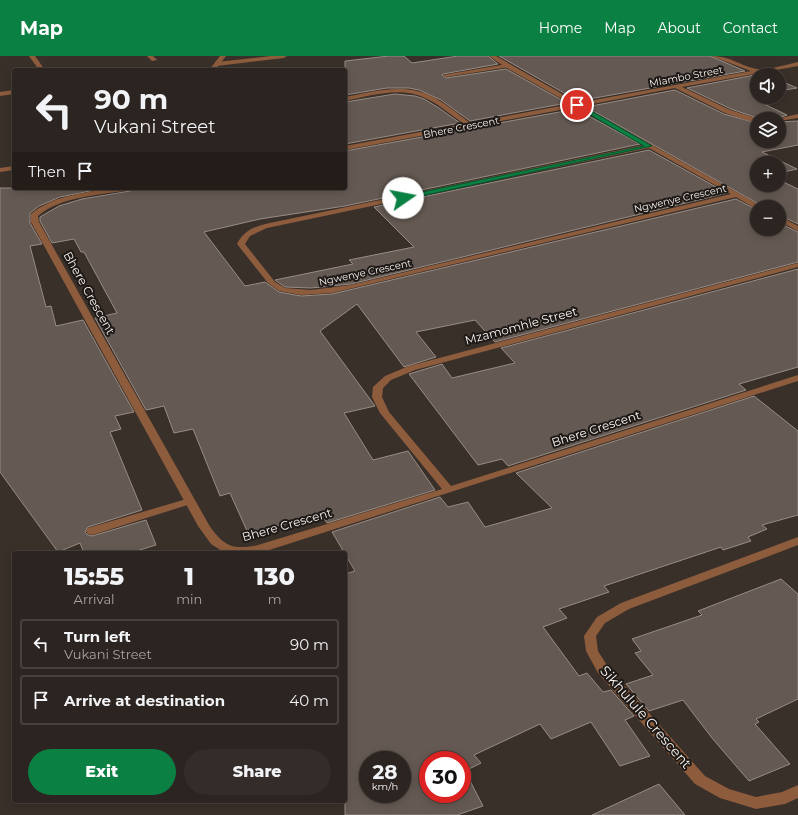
<!DOCTYPE html>
<html lang="en">
<head>
<meta charset="utf-8">
<style>
  :root { --surface:#2c2420; --page:#342c29; --text:#f1f3f6; --muted:#a6a4a5; --line:#48413e; --accent:#0b8043 }
  body { margin:0; font-family:Montserrat,sans-serif; background:var(--page); color:var(--text); height:100vh; display:flex; flex-direction:column; font-size:15px; white-space:nowrap }
  * { box-sizing:border-box; margin:0 }
  p { font-size:13px; color:var(--muted) }
  .icon { flex:none; width:22px; height:22px; fill:none; stroke:currentColor; stroke-width:2; stroke-linecap:round; stroke-linejoin:round }
  .map { position:relative; flex:1; overflow:hidden }
  .details { position:absolute; left:12px; top:495px; width:335px; height:252px; display:flex; flex-direction:column; background:var(--surface); border-radius:4px; box-shadow:0 2px 10px #0003,0 0 0 1px var(--line) }
  .details>* { flex:none }
  .guide { position:absolute; left:12px; top:12px; width:335px; height:122px; border-radius:4px; box-shadow:0 2px 10px #0003,0 0 0 1px var(--line); background:#2c2420; color:var(--text); overflow:hidden }
  .buttons { position:absolute; left:750px; top:12px; display:grid; gap:8px }
  .buttons a { display:grid; place-items:center; width:36px; height:36px; border-radius:50%; background:var(--surface); box-shadow:0 2px 10px #0003,0 0 0 1px var(--line); font-size:20px }
  .speed { position:absolute; left:359px; top:695px; display:flex; gap:8px; font-size:20px; font-weight:700; text-align:center }
  .speed>* { display:grid; place-content:center; width:52px; height:52px; border-radius:50%; background:var(--surface); box-shadow:0 2px 10px #0003,0 0 0 1px var(--line); line-height:1 }
  .speed small { font-size:10px; font-weight:400 }
  .speed .limit { border:6px solid #d22; background:#fff; color:#111 }
  .pin { position:absolute; display:grid; place-items:center; width:34px; height:34px; color:#fff; margin:-17px; border:2px solid #fff; border-radius:50%; box-shadow:0 1px 4px #0007 }
  .me { position:absolute; width:44px; margin:-22px; rotate:78deg; stroke-linejoin:round; filter:drop-shadow(0 0 3px #0008) }
  .turn { display:flex; align-items:center; gap:14px; height:84px; padding:0 16px; font-size:18px }
  .turn .icon { width:52px; height:52px; stroke-width:2.5 }
  .turn b { display:block; font-size:28px; line-height:34px }
  .then { display:flex; align-items:center; height:38px; padding:0 16px; background:#0003; gap:8px; font-size:15px }
  .eta { display:flex; justify-content:space-evenly; align-items:center; height:68px; text-align:center }
  .eta b { font-size:24px; font-weight:800; line-height:28px }
  .cta { display:flex; gap:8px; margin-top:auto; padding:8px 16px }
  .cta a { flex:1; height:46px; border-radius:24px; background:var(--accent); color:#fff; font-size:16px; font-weight:800; line-height:46px; text-align:center }
  .cta a+a { background:var(--page); color:var(--text) }
  ul { padding:0; list-style:none }
  li { display:flex; align-items:center; gap:12px; height:50px; margin:0 8px 6px; padding:0 8px; border:2px solid var(--line); border-radius:4px }
  li div { flex:1 }
  li b { display:block; font-size:15px }
  li em { font-style:normal }
  header { display:flex; align-items:center; gap:24px; box-sizing:border-box; height:56px; padding:0 20px; background:var(--accent); color:#fff }
  header strong { font-size:19px }
  nav { display:flex; gap:22px; margin-inline-start:auto; font-size:14px }
  .map>svg:first-child { display:block }
  .building { fill:#655a53; stroke:#988c85; fill-rule:evenodd }
  .lines { fill:none; stroke-linecap:round; stroke-linejoin:round }
  .service { fill:#8d5c3d; fill-rule:evenodd }
  .minor { fill:#8d5c3d; fill-rule:evenodd }
  .tertiary { fill:#8d5c3d; fill-rule:evenodd }
  .route { fill:#0b8043; stroke:#07532c }
  .labels { text-anchor:middle; stroke-width:4; stroke-linejoin:round; paint-order:stroke }
  .far-street-label { font-size:10px; fill:#f8f1ed; stroke:#1d1916 }
  .street-label { font-size:12px; fill:#f8f1ed; stroke:#1d1916 }
  .near-street-label { font-size:14px; fill:#f8f1ed; stroke:#1d1916 }
</style>
</head>
<body>
<header>
<strong>Map</strong>
<nav><a>Home</a><a>Map</a><a>About</a><a>Contact</a></nav>
</header>
<div class="map">
<svg width="798" height="759" viewBox="0 0 798 759">
  <rect width="100%" height="100%" fill="#3a302a"/>
  <path class="building" d="M389 0H404L412 7 458 0H488L498 8 443 18 442 19 446 22 506 13 567 47 470 65 441 44 419 34 409 32H387L345 39V5Z
    M499 0H710L745 15 578 45Z
    M765 17 768 19H757V41H770L777 45 762 47 787 59 775 63H760L731 53 687 32Z
    M779 24 797 32 779 35Z
    M675 34 724 58 757 67V85H779V66L798 65V89L762 96 797 113 779 117V107H757V129H779V124L798 133V168L779 159V151H764L586 51Z
    M395 38 415 40 424 43 439 52 460 67 345 88V46Z
    M576 53 640 88 345 150 260 163 204 176 245 230 265 226 279 236 301 240 332 238 736 143 757 154V173H779V167L798 176V206L495 286 475 264 416 276 436 301 404 311 357 248 320 275 375 350 344 357 373 404 408 395 435 434 327 467 322 459 248 477 230 437 220 440 193 373 174 377 164 350 146 354 95 262 117 257 84 196H81L74 183 52 187 40 165V161L59 150 82 143 130 135 134 132H345V95Z
    M649 94 727 137 351 228 311 232 285 231 275 224 353 208 349 204 414 191 374 151Z
    M0 132H105L60 141 39 150 30 157V167L42 188 30 190 46 251 51 250 56 270 83 264 134 356 115 360 121 373 110 376 142 454 88 471 85 476 88 479 92 480 146 464 156 489 130 497H84L80 487 58 496 0 416Z
    M798 213V311L739 328 746 334 508 410 502 403 478 409 409 318 442 308 452 322 515 307 501 292Z
    M754 340 798 375V459L762 469 767 473 748 481 751 485 723 494 721 491 604 530 609 536 559 553 567 562 543 571 579 620 587 617 603 636 611 634 634 660 625 664 650 700 620 710 591 666 551 683 540 668 474 699 481 707 465 715 483 750 457 759H345V518L355 515 332 476 440 441 448 451 468 446 485 471 552 452 516 417ZM368 704H402V738H368ZM428 704H462V738H428Z
    M781 523 798 538V643L756 663 759 666 755 668 790 708 749 725 712 682 683 644 649 655 626 628 653 619 635 597 641 595 632 583 702 559 698 555Z
    M659 728 685 759H592Z"/>
  <g class="lines">
    <path class="service" d="M147 0H153L157 4 152 5Z
      M271 0H287L284 2 217 10 214 8 217 6Z
      M507 8 510 10 509 11 446 21 443 19Z
      M190 442 194 443 195 445 194 447 92 479 88 478 86 475 88 472Z"/>
    <path class="minor" d="M29 0H35L45 14H39Z
      M489 0H496L578 47 751 15 711 0C731 0 740 10 757 13 765 15 789 8 798 6V10L682 31 730 54 759 63H757V66L746 64 725 57 675 32 582 50 763 151H757L756 153 736 141 332 237 301 239 279 235 268 227 237 188C243 176 253 171 265 168L644 89 576 51 345 94V90L464 68C451 59 439 48 425 42 400 30 370 40 345 45V41C372 36 403 27 429 39 444 46 457 57 470 67L571 48 505 11ZM649 92 731 138 351 229 311 234 285 232 275 226 245 188 250 180 267 172Z
      M14 34V38L0 40V36Z
      M798 58V62L779 65V63H776Z
      M116 132H133L130 134C101 139 61 140 38 160L39 166 209 469C224 491 233 494 258 489L442 433 380 357 372 341 373 331 385 320 409 310 798 207V211L415 314 391 324 383 332 382 341 389 356 451 430 798 319V325L263 496 225 497 211 488 198 470 31 166V158C53 139 88 136 116 132Z
      M779 160 798 170V175L779 165Z
      M798 481V489L629 553 605 567 596 580 598 595 608 611 705 720 729 733 756 741 782 736 798 729V742L785 748 756 753 720 742 695 728 598 617 586 595 584 580 597 561 621 547Z"/>
    <path class="tertiary" d="M220 0H226L215 14H209Z
      M14 110V114L0 116V112Z"/>
  </g>
  <path class="route" d="M575 48H579L652 90 403 144 400 142 403 140 644 90 575 50Z"/>
  <g class="labels">
    <g class="far-street-label">
      <text transform="translate(686 20) rotate(-11)" y="4">Mlambo Street</text>
      <text transform="translate(461 71) rotate(-11)" y="4">Bhere Crescent</text>
      <text transform="translate(680 142) rotate(-13)" y="4">Ngwenye Crescent</text>
      <text transform="translate(365 216) rotate(-12)" y="4">Ngwenye Crescent</text>
    </g>
    <g class="street-label">
      <text transform="translate(89 237) rotate(61)" y="4">Bhere Crescent</text>
      <text transform="translate(521 270) rotate(-15)" y="4">Mzamomhle Street</text>
      <text transform="translate(596 373) rotate(-18)" y="4">Bhere Crescent</text>
      <text transform="translate(287 469) rotate(-16)" y="4">Bhere Crescent</text>
    </g>
    <g class="near-street-label">
      <text transform="translate(646 661) rotate(49)" y="5">Sikhulule Crescent</text>
    </g>
  </g>
</svg>
<div class="buttons">
<a><svg class="icon" aria-label="sound" viewBox="0 0 24 24"><path d="M4 9h4l5-4v14l-5-4H4zM17 9q2 3 0 6"/></svg></a>
<a><svg class="icon" aria-label="layers" viewBox="0 0 24 24"><path d="M12 4l9 5-9 5-9-5zM3 14l9 5 9-5"/></svg></a>
<a>+</a>
<a>−</a>
</div>
<div class="speed"><div>28<small>km/h</small></div><div class="limit">30</div></div>
<div class="pin" style="left:577px;top:49px;background:#d93025"><svg class="icon" aria-label="arrive" viewBox="0 0 24 24"><path d="M6 21V4h12l-3 4 3 4H6"/></svg></div>
<svg class="me" style="left:403px;top:142px" viewBox="-20 -20 40 40"><circle r="19" fill="#fff"/><path d="M0-13L10 11 0 6-10 11z" fill="#0b8043"/></svg>
<div class="guide">
<div class="turn"><svg class="icon" aria-label="left" viewBox="0 0 24 24"><path d="M17 20v-9H6M10 6l-5 5 5 5"/></svg><div><b>90 m</b>Vukani Street</div></div>
<div class="then">Then<svg class="icon" aria-label="arrive" viewBox="0 0 24 24"><path d="M6 21V4h12l-3 4 3 4H6"/></svg></div>
</div>
<section class="details">
<div class="eta">
<div><b>15:55</b><p>Arrival</p></div>
<div><b>1</b><p>min</p></div>
<div><b>130</b><p>m</p></div>
</div>
<ul>
<li><svg class="icon" aria-label="left" viewBox="0 0 24 24"><path d="M17 20v-9H6M10 6l-5 5 5 5"/></svg><div><b>Turn left</b><p>Vukani Street</p></div><em>90 m</em></li>
<li><svg class="icon" aria-label="arrive" viewBox="0 0 24 24"><path d="M6 21V4h12l-3 4 3 4H6"/></svg><div><b>Arrive at destination</b></div><em>40 m</em></li>
</ul>
<div class="cta"><a>Exit</a><a>Share</a></div>
</section>
</div>
</body>
</html>
